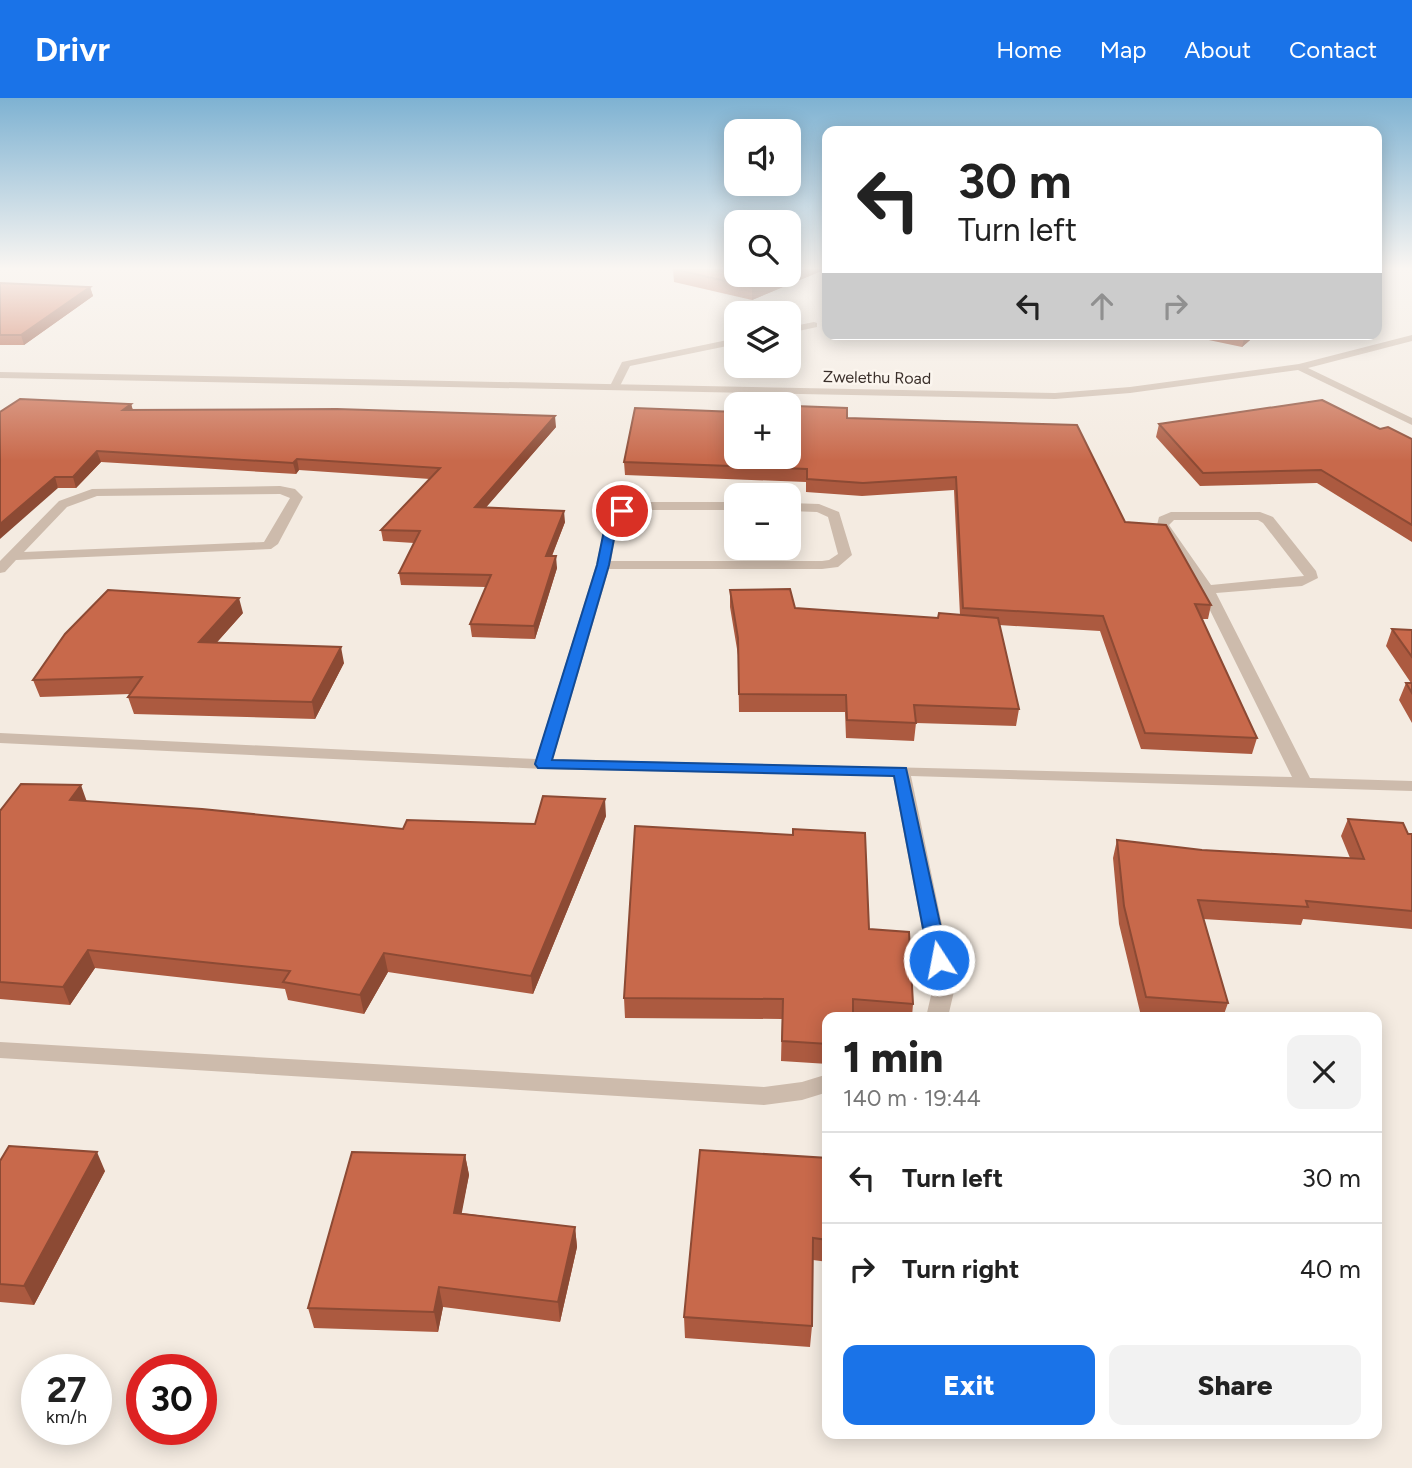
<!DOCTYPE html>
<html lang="en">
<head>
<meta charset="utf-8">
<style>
  :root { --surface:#fff; --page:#f2f2f2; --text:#222; --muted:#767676; --line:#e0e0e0; --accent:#1a73e8 }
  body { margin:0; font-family:Figtree,sans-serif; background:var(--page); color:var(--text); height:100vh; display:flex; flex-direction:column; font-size:26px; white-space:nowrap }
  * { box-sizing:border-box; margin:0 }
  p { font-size:23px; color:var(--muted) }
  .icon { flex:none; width:38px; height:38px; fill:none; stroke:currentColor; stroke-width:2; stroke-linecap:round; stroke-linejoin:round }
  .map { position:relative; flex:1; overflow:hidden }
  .sheet { position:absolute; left:822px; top:914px; width:560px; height:427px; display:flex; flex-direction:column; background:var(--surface); border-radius:14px; box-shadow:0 4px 18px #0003 }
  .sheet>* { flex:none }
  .hud { position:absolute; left:822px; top:28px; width:560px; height:214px; border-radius:14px; box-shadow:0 4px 18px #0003; background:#fff; color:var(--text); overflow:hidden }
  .buttons { position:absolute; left:724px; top:21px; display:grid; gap:14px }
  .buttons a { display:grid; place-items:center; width:77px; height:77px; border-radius:14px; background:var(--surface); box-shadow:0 4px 18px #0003; font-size:35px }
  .speed { position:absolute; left:21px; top:1256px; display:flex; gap:14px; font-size:35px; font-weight:700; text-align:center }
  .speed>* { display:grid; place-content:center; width:91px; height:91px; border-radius:50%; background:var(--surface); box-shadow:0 4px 18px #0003; line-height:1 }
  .speed small { font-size:18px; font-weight:400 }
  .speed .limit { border:10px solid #d22; background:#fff; color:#111 }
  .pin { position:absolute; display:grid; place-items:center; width:60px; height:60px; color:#fff; margin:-30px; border:4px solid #fff; border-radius:50%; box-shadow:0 2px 7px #0007 }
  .me { position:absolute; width:77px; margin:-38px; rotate:349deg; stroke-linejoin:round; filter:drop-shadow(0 0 5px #0008) }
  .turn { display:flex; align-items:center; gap:24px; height:147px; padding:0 21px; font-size:32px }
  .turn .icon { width:91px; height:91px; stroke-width:2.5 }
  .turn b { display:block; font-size:49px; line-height:60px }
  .lanes { display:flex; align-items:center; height:66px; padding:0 21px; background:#0003; justify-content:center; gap:35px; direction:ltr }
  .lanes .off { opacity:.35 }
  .round { display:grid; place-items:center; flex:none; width:74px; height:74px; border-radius:14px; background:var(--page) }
  .overview { display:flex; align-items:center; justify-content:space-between; height:119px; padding:0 21px }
  h1 { font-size:42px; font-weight:800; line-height:52px }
  .cta { display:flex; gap:14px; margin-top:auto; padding:14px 21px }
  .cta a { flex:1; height:80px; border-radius:14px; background:var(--accent); color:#fff; font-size:28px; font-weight:800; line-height:80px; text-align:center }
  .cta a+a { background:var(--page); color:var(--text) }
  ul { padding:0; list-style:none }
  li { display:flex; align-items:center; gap:21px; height:91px; padding:0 21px; border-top:2px solid var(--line) }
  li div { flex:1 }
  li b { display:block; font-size:26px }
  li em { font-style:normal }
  header { display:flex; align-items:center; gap:42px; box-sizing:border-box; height:98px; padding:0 35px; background:var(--accent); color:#fff }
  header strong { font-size:33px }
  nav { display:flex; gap:38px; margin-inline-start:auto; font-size:24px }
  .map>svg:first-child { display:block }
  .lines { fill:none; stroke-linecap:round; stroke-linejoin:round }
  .service { fill:#cdbbac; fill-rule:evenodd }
  .minor { fill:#cdbbac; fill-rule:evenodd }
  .wall { fill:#ac5a40 }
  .shaded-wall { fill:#8c4a34 }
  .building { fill:#c8694b; stroke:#8c4a34; stroke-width:2 }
  .route { fill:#1a73e8; stroke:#114b97; stroke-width:2 }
  .labels { text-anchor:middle; stroke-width:5; stroke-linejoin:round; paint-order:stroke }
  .far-street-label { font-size:16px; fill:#3b302b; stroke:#fbf5ee }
</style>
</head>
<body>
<header>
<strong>Drivr</strong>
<nav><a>Home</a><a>Map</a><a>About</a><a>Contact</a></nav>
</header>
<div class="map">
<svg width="1412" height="1370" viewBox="0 0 1412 1370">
  <rect width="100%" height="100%" fill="#f4ebe1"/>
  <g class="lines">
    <path class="service" d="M814 224 817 225V229L789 235V229Z
      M737 240V246L630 268 618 292 609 290 622 264Z"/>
    <path class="minor" d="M1412 237V243L1308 270 1412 320V327L1298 272 1130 295 1055 301 0 280V274L1055 295 1130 289 1299 266Z
      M280 388 295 391 303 399 278 446 271 451 16 462 5 474 0 475V463L59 403 92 391ZM280 396 290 400 264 444 24 454 67 409 97 398Z
      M636 404H737V412H638L619 420 611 463H822L829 462 838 456 828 419 817 414 789 413V405L819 406 839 414 852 457 838 469 822 471H609L553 661 1292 679 1200 492 1157 427 1159 419 1171 414H1260L1273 419 1316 473 1318 480 1302 488 1216 495 1310 680 1412 683V693L911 678 955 889 948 919H926L933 889 893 678 543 671 0 645V635L536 661 596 467 607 418ZM1174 422H1258L1263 425 1304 478 1211 487 1169 427Z
      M0 944 764 989 802 984 828 976V994L802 1002 764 1007 0 960Z"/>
  </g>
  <path class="wall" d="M673 171H826L752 202 674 184Z
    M0 185 90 189 93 198 24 247H0Z
    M1180 236H1257L1242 249Z
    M131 306 133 312 556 329 486 409 565 424 552 458 557 470 535 541 472 539 470 526 486 489 401 487 399 475 414 445 383 443 381 432 430 381 299 372 296 376 101 364 76 390H58L0 314Z
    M847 320 1125 424 1211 507 1208 521H1202L1257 640 1252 656 1141 651 1100 533 999 527 1019 611 1016 628 916 625 914 643 846 640 845 614H739L738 557 730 509V492L795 510 938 520 960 517 954 392 862 398 806 394V384L625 377 624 364Z
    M1159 326 1380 331 1412 341V444L1317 385 1200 388 1156 339Z
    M243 515 217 544 344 565 315 621 134 616 128 599 130 596 40 599 33 582Z
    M1392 531 1412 532V625L1399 602 1406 585H1411L1386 548Z
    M86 703 403 731 535 726 606 718 533 896 388 874 364 916 288 902 285 891 95 870 70 907 0 901V713Z
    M1348 721 1412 736V831L1303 821 1301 827 1203 821 1228 905 1223 919H1159L1141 918 1119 826 1113 760 1117 742 1202 752 1350 760 1341 738Z
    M869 831 913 906 912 919H828V966L781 963 782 921 625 920 624 900Z
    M465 1057 469 1077 461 1115 575 1129 577 1149 560 1224 443 1209 438 1234 314 1230 308 1210Z
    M828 1060V1164L813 1162 812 1228 810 1249 685 1240 684 1219Z
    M0 1063 105 1073 34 1207 0 1204Z"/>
  <path class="shaded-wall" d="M796 171H826L752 202V189L783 177H789V174Z
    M90 189 93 198 24 247 21 237Z
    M1245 236H1257L1242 249Z
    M131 306 134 317 123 312Z
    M555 318 556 329 476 421 475 409Z
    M97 353 101 364 76 390 73 379Z
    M297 361 299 372 296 376 293 365Z
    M55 379 58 390 0 441V426Z
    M564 413 565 424 547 470 546 458Z
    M556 458 557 470 535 541 534 528Z
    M239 500 243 515 203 560 199 544Z
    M341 549 344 565 315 621 312 604Z
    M81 687 87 704 70 702Z
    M605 701 606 718 533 896 531 878Z
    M88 852 95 870 70 907 63 889Z
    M384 855 388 874 364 916 360 897Z
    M97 1054 105 1073 34 1207 24 1188Z
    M465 1057 469 1077 458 1135 454 1115Z
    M575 1129 577 1149 560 1224 558 1204Z
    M439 1189 443 1209 438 1234 434 1214Z"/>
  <path class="building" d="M673 171H737V177H783L752 189Z
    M0 185 90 189 21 237H0Z
    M20 301 131 306 123 312 337 311 555 318 475 409 564 413 546 458H556L534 528 470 526 491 477 399 475 420 433 381 432 440 370 297 361 293 365 97 353 73 379H55L0 426V314Z
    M1322 302 1380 331 1388 329 1412 341V427L1321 372 1203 375 1159 326Z
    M795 308 847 310V320L1077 327 1125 424 1166 427 1211 507 1195 506 1257 640 1145 635 1103 518 963 510 956 379 863 385 807 381V371L624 364 635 310 737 314V359H789V316H794Z
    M790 491 795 510 938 520 939 515 998 520 1019 611 914 607 916 625 847 622 846 597 739 596 738 540 730 492Z
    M108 492 239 500 199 544 341 549 312 604 128 599 142 579 33 582 65 536Z
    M1392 531 1412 532V559Z
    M1406 585H1412V595Z
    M21 686 81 687 70 702 202 711 403 731 407 722 535 726 543 698 605 701 531 878 384 855 360 897 283 884 290 873 88 852 63 889 0 884V713Z
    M1348 721 1403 725 1408 736H1412V813L1306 803 1308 809 1198 802 1228 905 1146 899 1124 808 1117 742 1202 752 1364 761Z
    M635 728 793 737V731L865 735 869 831 909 834 913 906 853 901V919H828V946L782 943 783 901 624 900Z
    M9 1048 97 1054 24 1188 0 1186V1063Z
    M700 1052 828 1060V1142L813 1140 812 1228 684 1219Z
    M352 1054 465 1057 454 1115 575 1129 558 1204 439 1189 434 1214 308 1210Z"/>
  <linearGradient id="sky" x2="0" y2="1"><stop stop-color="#7eb2d2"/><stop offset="0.47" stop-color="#faf6f2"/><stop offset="1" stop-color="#faf6f2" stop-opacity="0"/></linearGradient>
  <rect width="1412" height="363" fill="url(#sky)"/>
  <path class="route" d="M622 409 628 413 618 420 609 467 552 662 906 670 948 862 945 867H932L929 862 894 678 538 670 535 666 597 467 607 418Z"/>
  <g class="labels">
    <g class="far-street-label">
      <text transform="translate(877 279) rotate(1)" y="6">Zwelethu Road</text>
    </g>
  </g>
</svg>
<div class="buttons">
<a><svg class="icon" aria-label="sound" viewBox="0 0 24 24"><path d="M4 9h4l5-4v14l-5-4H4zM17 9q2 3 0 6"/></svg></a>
<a><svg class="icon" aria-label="search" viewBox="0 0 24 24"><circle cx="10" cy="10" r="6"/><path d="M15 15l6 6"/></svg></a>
<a><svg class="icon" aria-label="layers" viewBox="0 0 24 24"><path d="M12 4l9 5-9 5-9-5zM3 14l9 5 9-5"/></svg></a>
<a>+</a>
<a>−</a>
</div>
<div class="speed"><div>27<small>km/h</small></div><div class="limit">30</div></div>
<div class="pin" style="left:622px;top:413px;background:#d93025"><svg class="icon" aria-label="arrive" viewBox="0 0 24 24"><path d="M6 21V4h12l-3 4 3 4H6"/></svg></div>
<svg class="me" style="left:939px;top:862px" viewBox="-20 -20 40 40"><circle r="17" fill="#1a73e8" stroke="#fff" stroke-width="3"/><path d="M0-11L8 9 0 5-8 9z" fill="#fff"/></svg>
<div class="hud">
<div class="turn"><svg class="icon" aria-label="left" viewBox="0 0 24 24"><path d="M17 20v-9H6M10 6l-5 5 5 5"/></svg><div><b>30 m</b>Turn left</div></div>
<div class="lanes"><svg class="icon" aria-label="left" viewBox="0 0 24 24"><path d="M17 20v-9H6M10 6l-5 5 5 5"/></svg><svg class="icon off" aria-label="ahead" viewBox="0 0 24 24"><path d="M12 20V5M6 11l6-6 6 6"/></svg><svg class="icon off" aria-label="right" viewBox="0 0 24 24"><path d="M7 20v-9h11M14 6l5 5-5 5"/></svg></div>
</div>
<section class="sheet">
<div class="overview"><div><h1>1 min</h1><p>140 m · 19:44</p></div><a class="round"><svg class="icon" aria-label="close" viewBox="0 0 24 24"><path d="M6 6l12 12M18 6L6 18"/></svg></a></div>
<ul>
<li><svg class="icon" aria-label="left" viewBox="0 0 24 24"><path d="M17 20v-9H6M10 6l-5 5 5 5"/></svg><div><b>Turn left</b></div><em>30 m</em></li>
<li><svg class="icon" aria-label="right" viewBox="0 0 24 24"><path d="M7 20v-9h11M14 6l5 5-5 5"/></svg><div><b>Turn right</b></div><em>40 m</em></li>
</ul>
<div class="cta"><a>Exit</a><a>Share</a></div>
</section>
</div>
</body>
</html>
